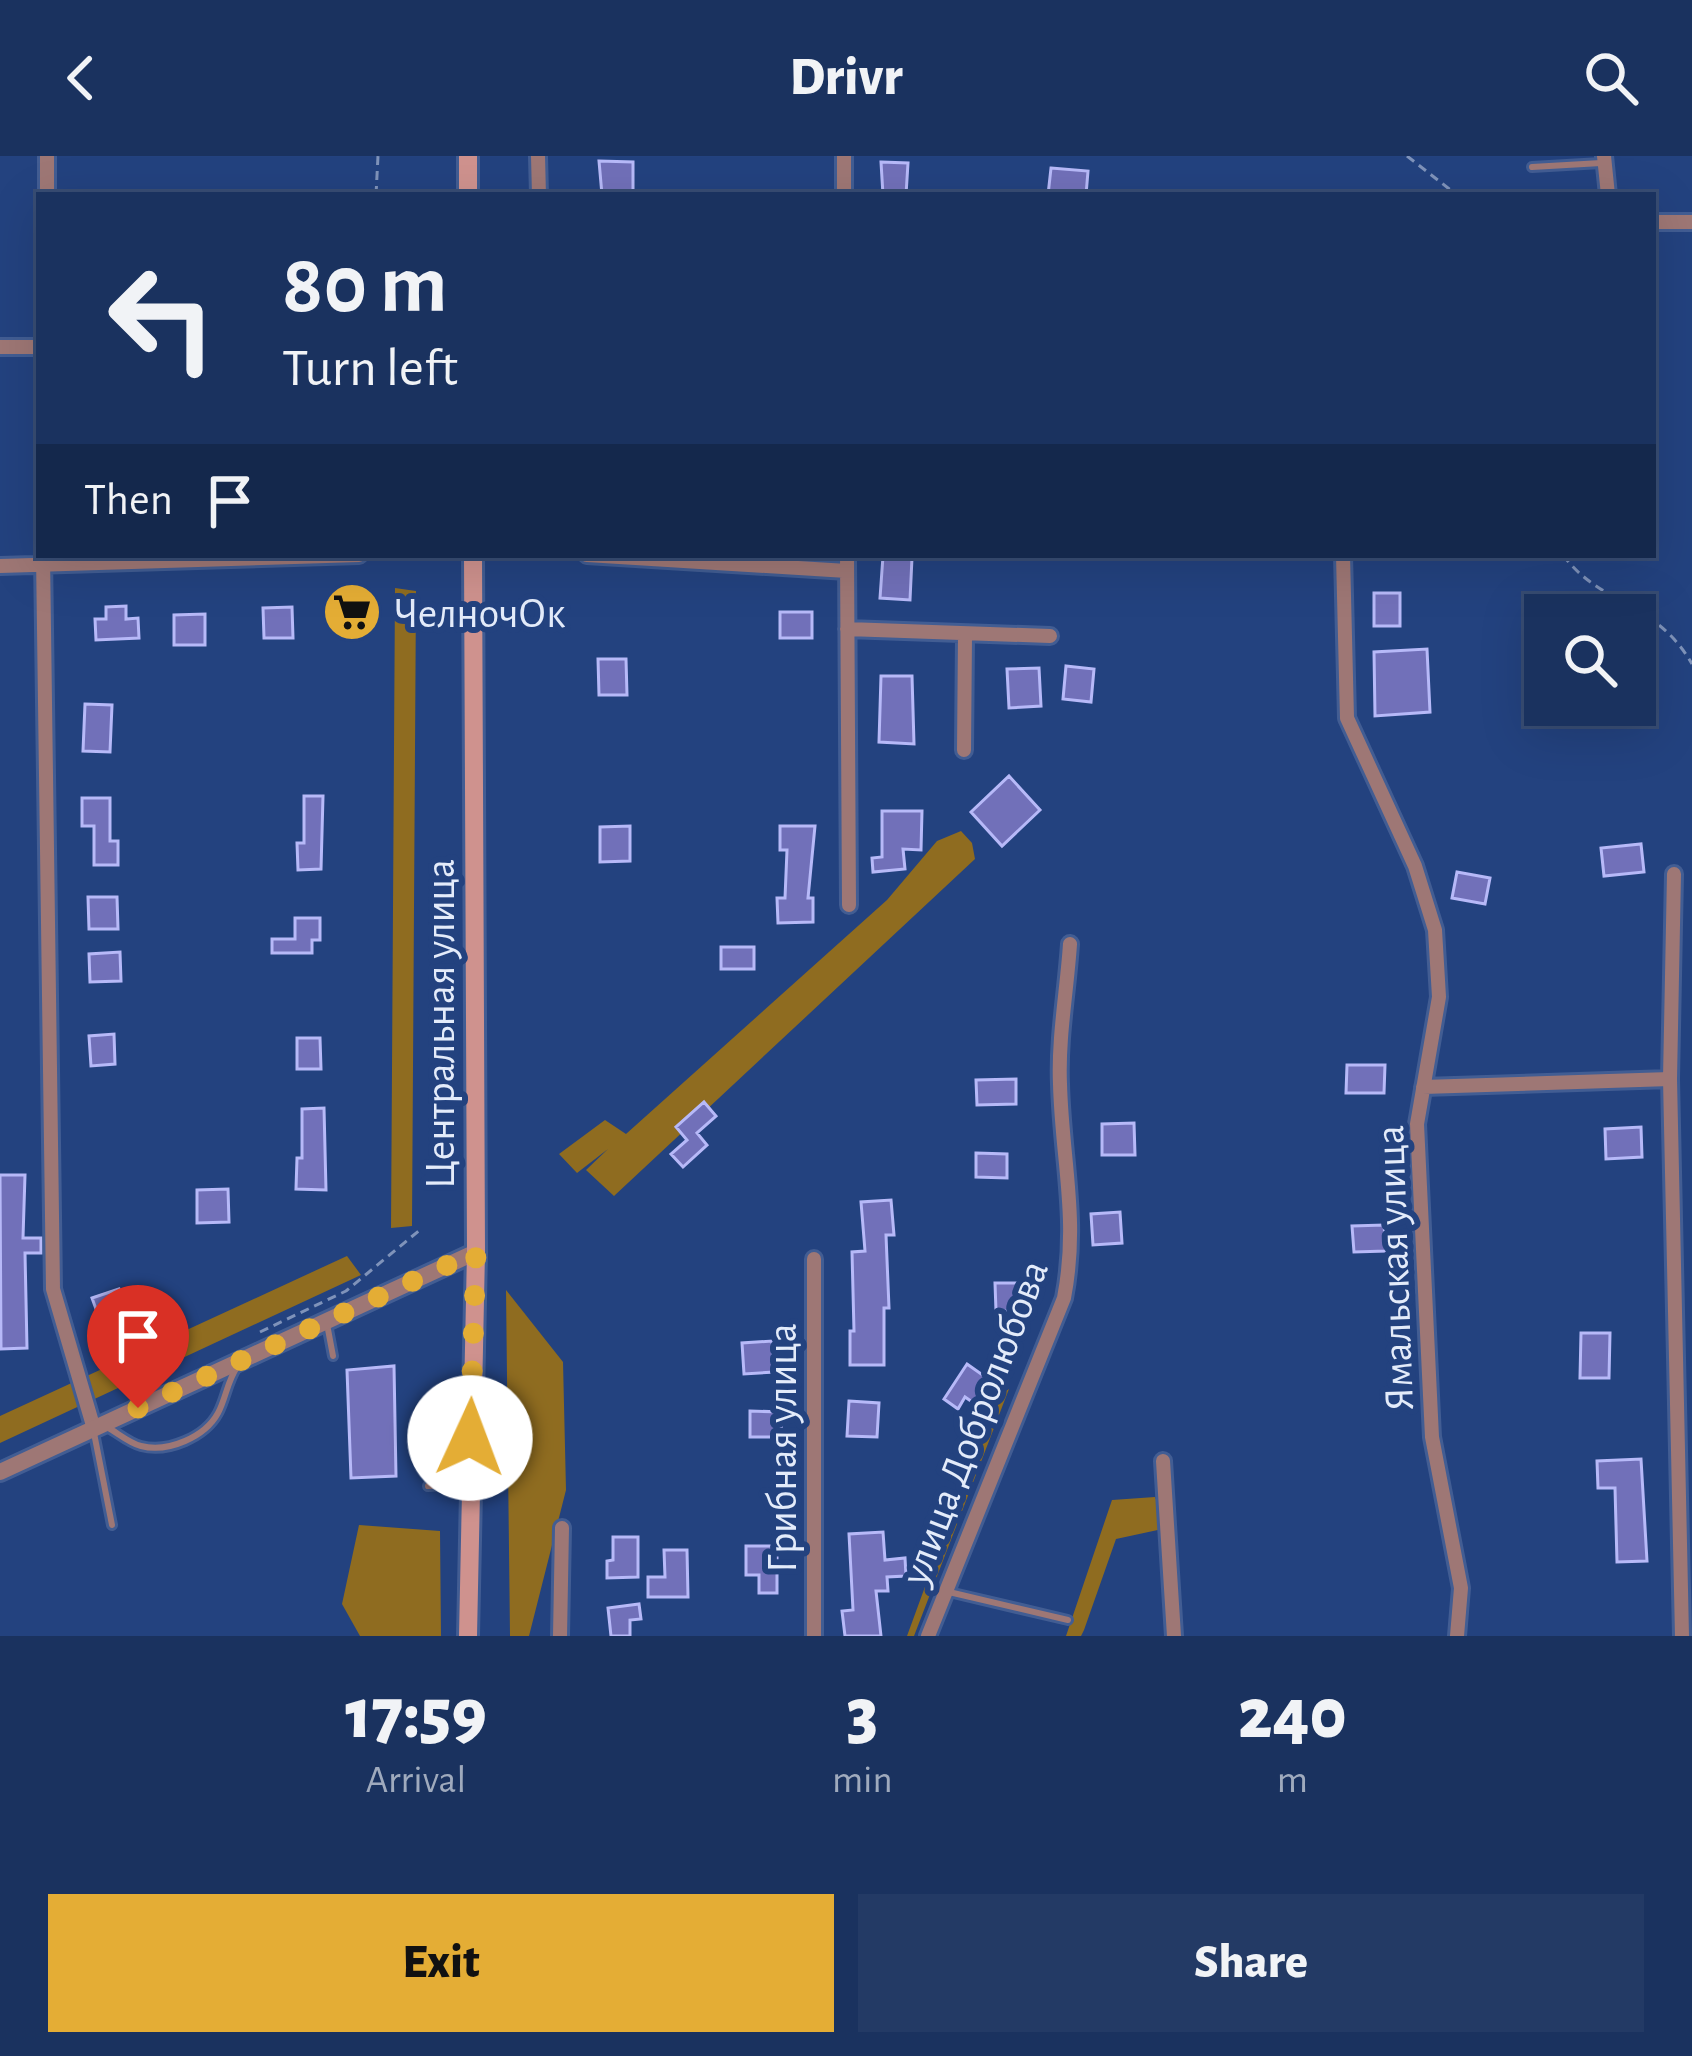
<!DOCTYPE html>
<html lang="en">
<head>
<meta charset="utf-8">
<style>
  :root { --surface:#1a325f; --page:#233a65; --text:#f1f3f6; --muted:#9faabd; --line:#384d74; --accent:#e4ad35 }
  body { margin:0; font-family:"Alegreya Sans",sans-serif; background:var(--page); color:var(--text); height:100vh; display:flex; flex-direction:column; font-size:45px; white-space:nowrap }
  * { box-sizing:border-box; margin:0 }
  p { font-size:39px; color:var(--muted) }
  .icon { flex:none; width:66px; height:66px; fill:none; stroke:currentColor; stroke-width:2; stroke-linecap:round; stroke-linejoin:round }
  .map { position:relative; height:1480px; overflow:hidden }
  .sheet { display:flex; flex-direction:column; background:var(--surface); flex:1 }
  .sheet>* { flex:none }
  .guide { position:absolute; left:36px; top:36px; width:1620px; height:366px; border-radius:0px; box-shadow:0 12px 48px #0002,0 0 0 3px var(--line); background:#1a325f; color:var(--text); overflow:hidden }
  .tools { position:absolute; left:1524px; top:438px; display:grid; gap:24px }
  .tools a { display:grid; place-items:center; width:132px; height:132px; border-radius:0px; background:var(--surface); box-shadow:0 12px 48px #0002,0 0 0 3px var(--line); font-size:60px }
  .pin { position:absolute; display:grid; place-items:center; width:102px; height:102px; color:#fff; margin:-123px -51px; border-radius:50% 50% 50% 0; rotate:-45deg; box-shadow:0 0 12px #0007 }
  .pin .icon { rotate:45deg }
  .me { position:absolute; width:132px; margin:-66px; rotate:2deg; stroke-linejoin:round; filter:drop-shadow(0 0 9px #0008) }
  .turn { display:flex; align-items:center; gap:42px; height:252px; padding:0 48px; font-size:54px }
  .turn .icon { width:156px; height:156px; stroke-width:2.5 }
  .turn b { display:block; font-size:84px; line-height:102px }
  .then { display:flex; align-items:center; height:114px; padding:0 48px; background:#0003; gap:24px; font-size:45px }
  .eta { display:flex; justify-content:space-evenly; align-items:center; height:204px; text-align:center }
  .eta b { font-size:72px; font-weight:800; line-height:84px }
  .action { display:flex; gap:24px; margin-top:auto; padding:24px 48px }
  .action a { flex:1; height:138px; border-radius:0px; background:var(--accent); color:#111; font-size:48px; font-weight:800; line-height:138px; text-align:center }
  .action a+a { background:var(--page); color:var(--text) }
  header { display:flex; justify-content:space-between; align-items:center; height:156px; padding:0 48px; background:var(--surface); font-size:54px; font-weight:800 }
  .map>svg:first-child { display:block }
  .forest { fill:#8f6c20 }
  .building { fill:#7170b9; stroke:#b7b9f8; stroke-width:3 }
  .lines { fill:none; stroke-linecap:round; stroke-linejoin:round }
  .service-casing { stroke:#425d93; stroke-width:12 }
  .minor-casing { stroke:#425d93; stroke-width:20 }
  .tertiary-casing { stroke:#425d93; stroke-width:22 }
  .secondary-casing { stroke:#425d93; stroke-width:24 }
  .path { stroke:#7f93ba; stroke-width:3; stroke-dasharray:9 6; stroke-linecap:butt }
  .service { stroke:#9e7775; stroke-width:6 }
  .minor { stroke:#9e7775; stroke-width:14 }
  .tertiary { stroke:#9e7775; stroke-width:16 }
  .secondary { stroke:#cf928e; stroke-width:18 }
  .route { stroke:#e4ad35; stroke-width:21; stroke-dasharray:0 37.8 }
  .labels { text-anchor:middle; stroke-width:12; stroke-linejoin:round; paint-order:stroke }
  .poi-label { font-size:42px; fill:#e3ebfa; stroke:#23427f; text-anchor:start }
  .street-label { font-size:42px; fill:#e3ebfa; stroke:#23427f }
</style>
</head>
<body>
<header><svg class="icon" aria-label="back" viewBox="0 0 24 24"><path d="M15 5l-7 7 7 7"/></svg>Drivr<svg class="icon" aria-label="search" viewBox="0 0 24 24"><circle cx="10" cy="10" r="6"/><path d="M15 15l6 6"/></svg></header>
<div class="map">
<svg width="1692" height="1480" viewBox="0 0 1692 1480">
  <rect width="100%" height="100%" fill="#23427f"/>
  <path class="forest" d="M395 432 416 435 412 1070 391 1072Z
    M961 675 972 687 975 703 614 1040 586 1014 608 993 577 1017 559 998 605 964 626 978 887 744 937 685Z
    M347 1100 361 1119 0 1287V1260Z
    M506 1134 563 1206 566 1334 529 1480H510Z
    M1009 1233 914 1480H907L994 1242Z
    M1155 1341 1167 1372 1116 1383 1084 1474 1081 1480H1066L1112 1344Z
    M359 1369 440 1375 441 1480H360L342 1448Z"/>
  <path class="building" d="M599 5 633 6V39H602Z
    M881 6 908 7 906 39H883Z
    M1051 12 1088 15 1086 39H1048Z
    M883 400 912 402 910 444 880 442Z
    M1374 437H1400V470H1374Z
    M126 450V463L138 462 139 482 96 484 95 463H106V451Z
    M292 451 293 482H264L263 452Z
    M780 456H812V482H780Z
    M205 458V489H174V459Z
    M1427 493 1430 556 1375 560 1374 496Z
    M598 503H626L627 539H599Z
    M1066 510 1094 513 1091 546 1063 543Z
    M1039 512 1041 550 1009 552 1007 513Z
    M881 520H912L914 588 879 586Z
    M85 548 112 549 110 596 83 595Z
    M1009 620 1040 654 1002 690 971 656Z
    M304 640H323L321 713 298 714 297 687H304Z
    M82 642H110V685H118V709H94V670H82Z
    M882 655H922L921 694 903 693 905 713 873 716 872 702 882 701Z
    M630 670V705L600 706V671Z
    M780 670H815L808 742H813V766L778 767 777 742H785L787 694H780Z
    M1641 688 1644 716 1604 720 1601 692Z
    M1457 716 1490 722 1485 748 1452 742Z
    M88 741H117L118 773H89Z
    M295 762H320V784H312V797H272V783H295Z
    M721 791H754V813H721Z
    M120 796 121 825 90 826 89 798Z
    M114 878 115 908 91 910 89 880Z
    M297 882H320L321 913H297Z
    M1347 909H1385L1384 937H1346Z
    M1016 923V948L977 949 976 924Z
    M704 946 716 960 697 977 707 989 683 1011 671 998 687 984 676 971Z
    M324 952 326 1034 296 1033 297 1002H302V953Z
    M1134 967 1135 999H1102V968Z
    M1641 971 1642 1001 1606 1003 1605 973Z
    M976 997 1007 998V1022L976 1021Z
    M0 1019H25L23 1082H41V1097H25L27 1192 1 1193Z
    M228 1033 229 1066 197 1067V1034Z
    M891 1044 894 1079H886L889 1152H884V1209H850V1175H854L852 1096 865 1095 861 1046Z
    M1120 1056 1122 1087 1093 1089 1091 1058Z
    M1384 1069 1386 1095 1354 1096 1352 1070Z
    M995 1127H1030V1155H996Z
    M119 1133 131 1170 115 1175 110 1160 100 1164 92 1142Z
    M1581 1177H1610L1609 1222H1580Z
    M772 1185 774 1216 744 1218 742 1187Z
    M967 1208 994 1227 978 1250 965 1241 958 1253 944 1243Z
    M394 1210 396 1320 351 1322 347 1214Z
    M849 1245 879 1247 877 1281 847 1280Z
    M750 1255 782 1256 781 1281H750Z
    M1641 1303 1647 1405 1617 1406 1615 1332H1598L1597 1305Z
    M883 1376 885 1404 905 1402 906 1420 887 1421 888 1435H876L881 1480H845L842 1455 853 1454 849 1378Z
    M613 1381H638V1421L607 1422V1405L613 1404Z
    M746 1390H777V1437H759V1419H746Z
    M664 1394H687L688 1441H648V1421H665Z
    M639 1448 641 1463 630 1464V1480H611L608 1452Z"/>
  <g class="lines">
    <g class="service-casing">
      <path id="service" d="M1532 11 1601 7
        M327 1168 333 1200
        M107 1271C118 1277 129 1287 141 1290 168 1297 205 1281 218 1257 226 1242 227 1226 237 1211
        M94 1277 112 1369
        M428 1330 465 1328
        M949 1436 1068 1464"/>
    </g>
    <g class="minor-casing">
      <path id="minor" d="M47 0V39
        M538 0 539 39
        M844 0V39
        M1604 0 1608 39
        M1653 66H1692
        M0 191H39
        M43 399 53 1133 94 1273
        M587 399 847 415
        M847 399 849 749
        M1343 399 1347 562 1415 710 1435 774 1439 841 1417 968 1432 1281 1461 1432 1457 1480
        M0 410 359 399
        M847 473 1050 480
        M964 594 965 480
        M1674 718 1670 923 1682 1480
        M1423 931 1670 923
        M1163 1305 1174 1480
        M560 1480 562 1372
        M814 1480V1103
        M928 1480 1064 1142C1079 1064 1062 1005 1060 928 1058 882 1067 834 1070 788"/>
    </g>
    <g class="tertiary-casing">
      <path id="tertiary" d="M0 1316 476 1096"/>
    </g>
    <g class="secondary-casing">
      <path id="secondary" d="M468 0V39
        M468 1480 476 1096 473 399"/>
    </g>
    <path class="path" d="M1407 0 1457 39
      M376 39 378 0
      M1563 399C1601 450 1656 445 1692 508
      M260 1176 346 1135 421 1073"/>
    <use href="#service" class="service"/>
    <use href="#minor" class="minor"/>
    <use href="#tertiary" class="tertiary"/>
    <use href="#secondary" class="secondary"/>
  </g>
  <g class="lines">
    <path class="route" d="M138 1252 476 1096 470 1282"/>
  </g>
  <defs>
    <g id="supermarket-disc" transform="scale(3)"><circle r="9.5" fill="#e4ad35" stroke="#23427f"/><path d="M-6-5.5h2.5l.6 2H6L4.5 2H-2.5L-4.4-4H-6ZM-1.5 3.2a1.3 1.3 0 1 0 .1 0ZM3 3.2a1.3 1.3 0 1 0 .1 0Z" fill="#111"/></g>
  </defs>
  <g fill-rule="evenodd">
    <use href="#supermarket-disc" x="352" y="456"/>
  </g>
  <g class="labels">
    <g class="poi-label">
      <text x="394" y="471">ЧелночОк</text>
    </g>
    <g class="street-label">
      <text transform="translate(439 868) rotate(-90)" y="15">Центральная улица</text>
      <text transform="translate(1393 1112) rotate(-92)" y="15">Ямальская улица</text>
      <text transform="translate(973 1266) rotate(-69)" y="15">улица Добролюбова</text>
      <text transform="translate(781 1292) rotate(-90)" y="15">Грибная улица</text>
    </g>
  </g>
</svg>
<div class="tools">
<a><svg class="icon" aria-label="search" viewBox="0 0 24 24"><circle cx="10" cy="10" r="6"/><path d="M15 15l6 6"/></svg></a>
</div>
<div class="pin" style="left:138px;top:1252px;background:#d93025"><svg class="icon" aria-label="arrive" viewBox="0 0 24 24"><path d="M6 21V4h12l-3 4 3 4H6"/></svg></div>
<svg class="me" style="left:470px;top:1282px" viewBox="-20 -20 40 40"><circle r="19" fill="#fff"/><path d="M0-13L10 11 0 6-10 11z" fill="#e4ad35"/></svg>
<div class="guide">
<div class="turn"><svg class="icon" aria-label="left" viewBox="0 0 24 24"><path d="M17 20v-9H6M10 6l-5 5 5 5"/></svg><div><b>80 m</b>Turn left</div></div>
<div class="then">Then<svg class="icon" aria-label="arrive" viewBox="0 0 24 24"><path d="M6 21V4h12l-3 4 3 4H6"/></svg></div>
</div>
</div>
<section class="sheet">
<div class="eta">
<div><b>17:59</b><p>Arrival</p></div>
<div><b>3</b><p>min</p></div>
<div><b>240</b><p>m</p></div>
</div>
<div class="action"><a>Exit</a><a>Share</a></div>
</section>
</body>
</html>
